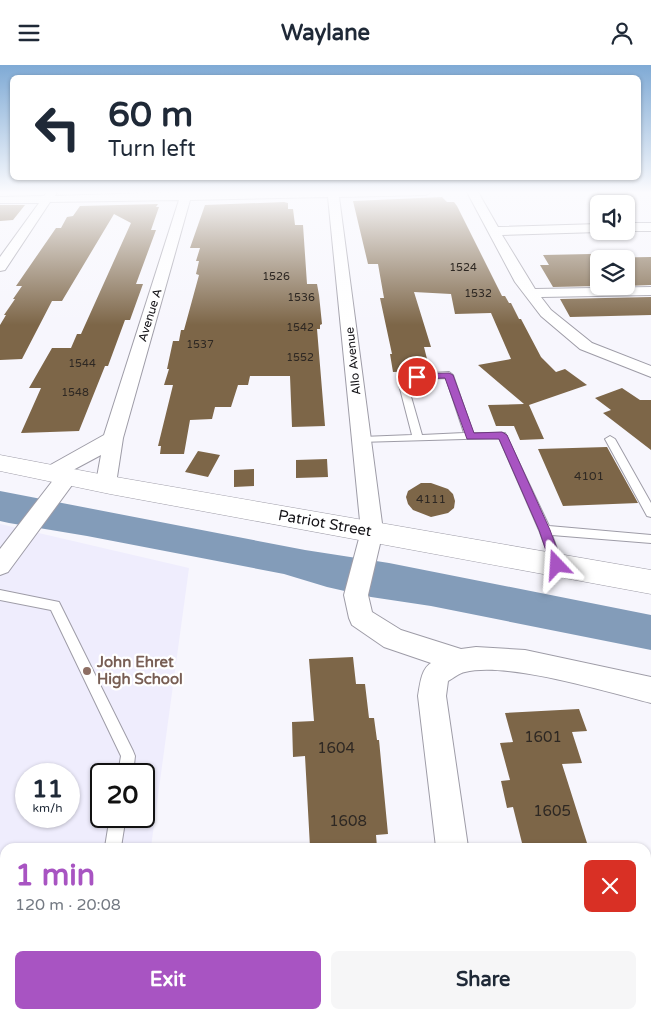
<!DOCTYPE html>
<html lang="en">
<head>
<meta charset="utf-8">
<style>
  :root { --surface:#fff; --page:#f6f6f7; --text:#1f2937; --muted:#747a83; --accent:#a854c2 }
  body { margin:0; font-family:"Varela Round",sans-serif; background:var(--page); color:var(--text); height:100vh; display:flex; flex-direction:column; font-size:19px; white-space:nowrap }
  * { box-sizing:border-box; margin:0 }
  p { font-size:16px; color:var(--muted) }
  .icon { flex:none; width:28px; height:28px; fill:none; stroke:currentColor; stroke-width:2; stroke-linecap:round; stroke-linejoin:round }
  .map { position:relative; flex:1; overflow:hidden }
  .drawer { position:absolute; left:0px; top:778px; width:651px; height:176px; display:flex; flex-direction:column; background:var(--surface); border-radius:15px 15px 0 0; box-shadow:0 1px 4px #0004 }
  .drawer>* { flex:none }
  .top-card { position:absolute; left:10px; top:10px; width:631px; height:105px; border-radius:8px; box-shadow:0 1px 4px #0004; background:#fff; color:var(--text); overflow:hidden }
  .controls { position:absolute; left:590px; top:130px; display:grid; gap:10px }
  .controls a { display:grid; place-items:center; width:45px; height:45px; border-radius:8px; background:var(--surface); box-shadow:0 1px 4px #0004; font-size:25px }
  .speed { position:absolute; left:15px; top:698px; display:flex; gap:10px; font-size:25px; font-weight:700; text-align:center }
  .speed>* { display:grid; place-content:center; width:65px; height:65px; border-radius:50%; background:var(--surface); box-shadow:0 1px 4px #0004; line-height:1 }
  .speed small { font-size:12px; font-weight:400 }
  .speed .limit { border:2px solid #111; border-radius:8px; background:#fff; color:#111 }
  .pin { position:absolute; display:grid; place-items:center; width:42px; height:42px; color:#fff; margin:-21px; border:2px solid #fff; border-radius:50%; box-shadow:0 1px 5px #0007 }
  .me { position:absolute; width:55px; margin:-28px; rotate:340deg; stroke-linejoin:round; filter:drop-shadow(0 0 4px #0008) }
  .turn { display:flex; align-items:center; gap:18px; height:105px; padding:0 15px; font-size:22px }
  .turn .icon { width:65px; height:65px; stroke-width:2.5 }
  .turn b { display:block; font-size:35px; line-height:42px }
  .round { display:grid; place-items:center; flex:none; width:52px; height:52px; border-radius:8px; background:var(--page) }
  .summary { display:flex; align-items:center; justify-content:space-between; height:85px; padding:0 15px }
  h1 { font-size:30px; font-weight:700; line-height:38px; color:var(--accent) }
  .primary-button { display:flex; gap:10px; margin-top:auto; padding:10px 15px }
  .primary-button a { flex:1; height:58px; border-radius:8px; background:var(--accent); color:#fff; font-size:20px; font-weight:700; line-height:58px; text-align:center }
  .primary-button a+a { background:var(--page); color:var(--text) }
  header { display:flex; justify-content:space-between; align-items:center; height:65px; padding:0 15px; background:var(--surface); font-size:22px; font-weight:700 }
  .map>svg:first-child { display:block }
  .built { fill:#efedfd; fill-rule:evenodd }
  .water { fill:#839cb9 }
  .building { fill:#7d6648 }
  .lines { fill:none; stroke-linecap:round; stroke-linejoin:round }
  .lane-casing { stroke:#9e9ca7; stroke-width:2 }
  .street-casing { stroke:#9e9ca7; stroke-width:2 }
  .secondary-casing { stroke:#9e9ca7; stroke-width:1 }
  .lane { fill:#fff; fill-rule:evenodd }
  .street { fill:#fff; fill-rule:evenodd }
  .secondary { fill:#fff; fill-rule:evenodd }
  .route { fill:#a854c2; stroke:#6d377e }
  .education-dot { fill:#8d6e63; stroke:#fff; stroke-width:2 }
  .labels { text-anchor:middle; stroke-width:4.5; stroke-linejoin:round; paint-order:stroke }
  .far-number-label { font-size:11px; fill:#2e2823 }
  .far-street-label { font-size:12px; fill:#141317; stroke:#fff }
  .number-label { font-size:12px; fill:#2e2823 }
  .street-label { font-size:15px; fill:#141317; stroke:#fff }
  .education-label { font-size:15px; font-weight:bold; fill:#785e54; stroke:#fff; text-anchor:start }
  .near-number-label { font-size:15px; fill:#2e2823 }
</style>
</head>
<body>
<header><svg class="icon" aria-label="menu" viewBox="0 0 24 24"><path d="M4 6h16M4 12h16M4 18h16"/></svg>Waylane<svg class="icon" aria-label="person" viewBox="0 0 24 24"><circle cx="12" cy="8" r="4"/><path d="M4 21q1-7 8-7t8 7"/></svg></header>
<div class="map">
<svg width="651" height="953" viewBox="0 0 651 953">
  <rect width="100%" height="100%" fill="#f7f6fd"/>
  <path class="built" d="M0 459 189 503 151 782H5V949H128V953H0ZM26 709H69V751H26ZM101 709H144V751H101Z"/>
  <path class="water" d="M0 426 305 485 389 498 651 550V585L431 541 371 532 327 522 284 509 87 471 9 458 0 456Z"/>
  <path class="building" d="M442 132 447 137H454L457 141 502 231H505L509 238H511L519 254H521L541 292 556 307 565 304 587 320 529 340 544 374 520 375 514 361H496L488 340 524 339 478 300 511 294 491 248 455 249 451 229 414 227 431 282H424L430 306 393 307 390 289H392L380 233H384L378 199H368L353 136Z
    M284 137 288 138V144H293L295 160H303L307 219H317L319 230 322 259 320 260V264H317L325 361 292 362 290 311H250L248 320H238L231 342H215L212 354 190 355 184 389H160L161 381H158L173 320H164L169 304H167L173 276H179L181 265H184L199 210 196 209 199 196H196L200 183H190L205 140Z
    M158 139 156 142H159L151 165H156L136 219H143L130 255H125L108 301H105L79 366 21 368 41 323H29L52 283H71L77 269H81L131 158 114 149 62 236H52L22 294 0 295V260L6 250H4L15 234H13L22 221H16L56 163H61L67 152 73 151 80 141Z
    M0 140H25L13 155 0 156Z
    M591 189 594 193 651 192V220L626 221V194H599V221L553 222 540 200H549L543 190Z
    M651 232V250L570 252 560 234Z
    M622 323 640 335H651V385L603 348 611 345 595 333Z
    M607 382 638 438 563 441 538 384Z
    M198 386 220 390 208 412 185 407Z
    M327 394 328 412 296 413V395Z
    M254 404V421L234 422V405Z
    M421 418H431L448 424 453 429 455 436 454 443 448 448 431 452 413 445 408 439 406 432 408 426Z
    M353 592 356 619H365L369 653H374L377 675H379L388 769 376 770 377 782H310L305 691 293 692 292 657 314 656 309 594Z
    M579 644 587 666 572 667 582 698 562 699 587 778 523 782 513 742 507 743 501 716 510 715 500 678 513 677 505 648Z"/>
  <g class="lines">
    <g class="lane-casing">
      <path id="lane" d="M449 307 453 310 473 368H505L549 461 651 470V478L552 470 563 500 561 503H553L539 465 499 373 359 377 357 375 362 372 412 370 397 312 398 310ZM446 313 464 368 422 370 406 314Z
        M610 371 615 374 651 438V452L647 451 605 374Z
        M0 525 59 537 133 686 135 691 133 709H118L121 691 51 545 0 535Z
        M110 751H126L121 782H105Z
        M77 949H95V953H77Z"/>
    </g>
    <g class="street-casing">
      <path id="street" d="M47 127H57L55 131 182 127H431L426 130 339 132 383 466 368 530 372 547 401 565 461 584 476 582 525 585 651 612V638C607 627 506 596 465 607 459 608 454 613 448 616L446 631 468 782H436L418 631C420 620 421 604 431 598L384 582 352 560 349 553 344 530 361 466 328 132 190 135 123 373 117 412 120 420 117 425 110 427 103 425 97 412 101 390 73 405 78 411 75 416 8 507 0 510V484L54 414 45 413 42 408 45 403 104 370 179 135 50 137 5 205 0 206V192L39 138H0V132L44 131Z
        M467 127H478L498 162 599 159V166H601L599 167 502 170 535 224 651 222V230L541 232 551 245 592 278 651 301V312L580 284 541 251 515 217Z
        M626 158H651V166H626Z
        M461 949H499L500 953H462Z"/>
    </g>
    <g class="secondary-casing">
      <path id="secondary" d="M0 390 110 411 651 505V529L110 429 0 406Z"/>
    </g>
    <use href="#lane" class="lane"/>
    <use href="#street" class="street"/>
    <use href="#secondary" class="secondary"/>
  </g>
  <linearGradient id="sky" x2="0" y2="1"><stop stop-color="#7faad5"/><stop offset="0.49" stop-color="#fbfbfe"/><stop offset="1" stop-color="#fbfbfe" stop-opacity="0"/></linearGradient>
  <rect width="651" height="260" fill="url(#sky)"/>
  <path class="route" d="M449 308 453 310 474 368 502 367 507 370 550 465 563 500 561 503H553L551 500 539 465 499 374H467L445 313 417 314 413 312 417 309Z"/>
  <circle class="education-dot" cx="87" cy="606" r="5"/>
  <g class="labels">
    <g class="far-number-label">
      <text x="463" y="206">1524</text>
      <text x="276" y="215">1526</text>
      <text x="478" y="232">1532</text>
      <text x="301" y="236">1536</text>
      <text x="300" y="266">1542</text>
      <text x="200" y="283">1537</text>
      <text x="300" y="296">1552</text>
      <text x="82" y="302">1544</text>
      <text x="75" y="331">1548</text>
    </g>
    <g class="far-street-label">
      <text transform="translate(150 250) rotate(-73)" y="4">Avenue A</text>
      <text transform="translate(353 296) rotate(-96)" y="4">Allo Avenue</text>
    </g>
    <g class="number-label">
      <text x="589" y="415">4101</text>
      <text x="431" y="438">4111</text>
    </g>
    <g class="street-label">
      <text transform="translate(325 458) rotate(10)" y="5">Patriot Street</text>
    </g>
    <g class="education-label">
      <text x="97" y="602">John Ehret<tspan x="97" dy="17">High School</tspan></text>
    </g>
    <g class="near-number-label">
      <text x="543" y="677">1601</text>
      <text x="336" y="688">1604</text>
      <text x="552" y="751">1605</text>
      <text x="348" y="761">1608</text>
    </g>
  </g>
</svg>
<div class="controls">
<a><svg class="icon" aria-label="sound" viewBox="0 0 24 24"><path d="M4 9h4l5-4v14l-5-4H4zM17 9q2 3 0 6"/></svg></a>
<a><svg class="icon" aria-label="layers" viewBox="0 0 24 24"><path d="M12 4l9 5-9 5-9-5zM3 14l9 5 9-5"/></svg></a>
</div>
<div class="speed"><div>11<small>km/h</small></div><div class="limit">20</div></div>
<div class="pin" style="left:417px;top:312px;background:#d93025"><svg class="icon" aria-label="arrive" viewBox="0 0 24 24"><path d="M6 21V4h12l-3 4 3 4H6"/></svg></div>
<svg class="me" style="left:557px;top:500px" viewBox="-20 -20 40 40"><path d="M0-17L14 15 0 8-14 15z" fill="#a854c2" stroke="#fff" stroke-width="4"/></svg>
<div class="top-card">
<div class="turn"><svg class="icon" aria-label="left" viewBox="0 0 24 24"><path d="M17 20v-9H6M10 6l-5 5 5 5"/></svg><div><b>60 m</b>Turn left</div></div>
</div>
<section class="drawer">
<div class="summary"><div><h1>1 min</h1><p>120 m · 20:08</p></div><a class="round" style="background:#d93025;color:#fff"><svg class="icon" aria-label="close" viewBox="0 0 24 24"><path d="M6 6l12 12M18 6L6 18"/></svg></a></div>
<div class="primary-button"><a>Exit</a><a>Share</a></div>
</section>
</div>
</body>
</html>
